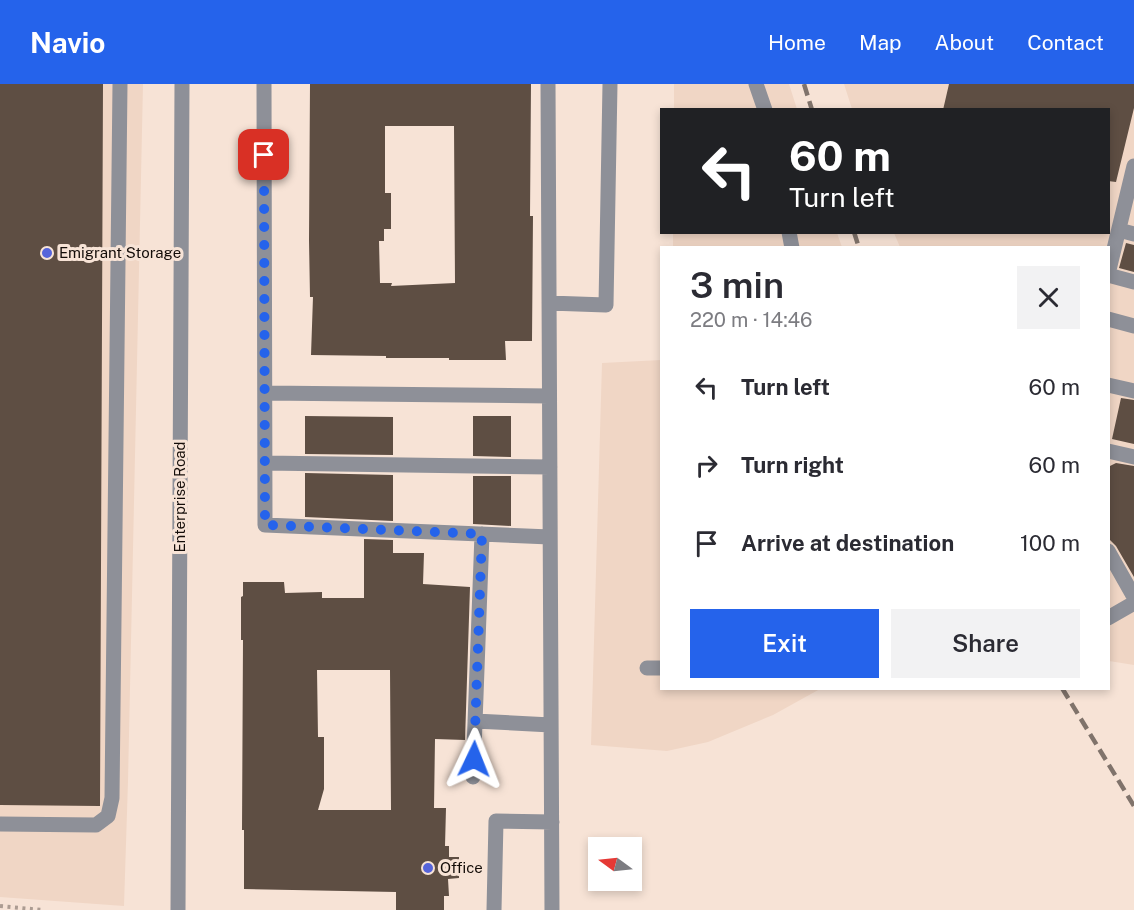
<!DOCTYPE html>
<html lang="en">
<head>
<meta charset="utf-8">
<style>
  :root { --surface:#fff; --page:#f2f2f3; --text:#2b2b33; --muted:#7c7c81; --accent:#2563eb }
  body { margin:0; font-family:"Public Sans",sans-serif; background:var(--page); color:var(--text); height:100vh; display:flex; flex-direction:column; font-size:22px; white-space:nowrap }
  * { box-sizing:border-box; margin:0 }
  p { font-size:20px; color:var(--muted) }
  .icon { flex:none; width:33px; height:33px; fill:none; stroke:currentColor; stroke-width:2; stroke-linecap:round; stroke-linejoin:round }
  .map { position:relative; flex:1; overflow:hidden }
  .drawer { position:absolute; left:660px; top:162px; width:450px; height:444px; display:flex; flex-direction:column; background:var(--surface); border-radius:0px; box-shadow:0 3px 9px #0003 }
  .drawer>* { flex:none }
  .top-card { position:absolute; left:660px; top:24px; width:450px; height:126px; border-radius:0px; box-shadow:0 3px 9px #0003; background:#202124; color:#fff; overflow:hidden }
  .needle { width:39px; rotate:285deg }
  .fabs { position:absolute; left:588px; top:753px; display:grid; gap:12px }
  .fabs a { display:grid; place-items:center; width:54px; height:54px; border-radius:0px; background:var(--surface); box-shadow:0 3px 9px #0003; font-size:30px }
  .pin { position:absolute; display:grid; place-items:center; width:51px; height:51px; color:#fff; margin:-26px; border-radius:12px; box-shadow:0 3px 9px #0006 }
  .me { position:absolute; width:66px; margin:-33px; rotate:2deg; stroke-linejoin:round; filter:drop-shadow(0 0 4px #0008) }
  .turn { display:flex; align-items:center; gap:21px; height:126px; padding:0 30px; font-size:27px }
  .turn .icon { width:78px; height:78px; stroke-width:2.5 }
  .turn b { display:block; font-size:42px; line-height:51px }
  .round { display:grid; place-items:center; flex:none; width:63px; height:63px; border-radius:0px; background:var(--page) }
  .summary { display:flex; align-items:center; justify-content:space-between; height:102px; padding:0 30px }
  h1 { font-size:36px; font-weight:600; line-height:45px }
  .action { display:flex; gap:12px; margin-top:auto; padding:12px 30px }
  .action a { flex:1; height:69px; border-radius:0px; background:var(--accent); color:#fff; font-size:24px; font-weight:600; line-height:69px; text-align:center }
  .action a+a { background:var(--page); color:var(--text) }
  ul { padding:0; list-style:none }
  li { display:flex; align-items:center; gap:18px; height:78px; padding:0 30px }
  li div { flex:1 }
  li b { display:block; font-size:22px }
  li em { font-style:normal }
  header { display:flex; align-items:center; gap:36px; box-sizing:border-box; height:84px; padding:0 30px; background:var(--accent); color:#fff }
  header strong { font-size:28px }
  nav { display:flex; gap:33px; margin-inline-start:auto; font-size:21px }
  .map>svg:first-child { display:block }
  .built { fill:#f0d6c5 }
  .building { fill:#5e4e43; fill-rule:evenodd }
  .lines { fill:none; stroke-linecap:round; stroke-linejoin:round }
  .path { stroke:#ac9c92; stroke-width:4; stroke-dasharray:3 4.5; stroke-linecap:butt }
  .minor { stroke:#8e9098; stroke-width:15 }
  .rail { stroke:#80736b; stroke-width:4.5; stroke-dasharray:12 6; stroke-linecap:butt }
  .route { stroke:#2563eb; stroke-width:10; stroke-dasharray:0 18 }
  .poi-dot { fill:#5664da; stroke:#f7e3d6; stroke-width:2 }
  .labels { text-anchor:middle; stroke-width:6; stroke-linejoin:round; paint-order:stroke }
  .poi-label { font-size:15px; fill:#130c08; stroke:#f7e3d6; text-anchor:start }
  .street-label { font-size:15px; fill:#130c08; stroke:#f7e3d6 }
</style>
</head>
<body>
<header>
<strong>Navio</strong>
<nav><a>Home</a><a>Map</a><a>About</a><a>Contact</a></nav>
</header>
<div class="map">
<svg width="1134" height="826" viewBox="0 0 1134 826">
  <rect width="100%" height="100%" fill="#f7e3d6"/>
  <path class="built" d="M0 0H143L128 697 124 822 0 813Z
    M674 0H789L797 25 674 26Z
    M844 0H1134V581L1109 577 1108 164 900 163 894 149 1108 148V26L852 25Z
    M673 148 837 149 842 163 673 164Z
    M661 276 662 604 820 605 773 631 708 658 667 667 591 661 602 279Z"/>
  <path class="building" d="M0 0H103L100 722 0 721Z
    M310 0H531L530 132H533L532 257H505L506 276H449V274H386V272L311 271 313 213H310L309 156ZM385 42H454L455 199 391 202 392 199H380L379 157H384V145H391V109H385Z
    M949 0H1134V24L1116 98 1108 97V26H943Z
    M1126 159 1134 161V188L1119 184Z
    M1121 314 1134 316V360L1112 355Z
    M305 332 393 333V371L305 370Z
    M473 332H511V373L473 372Z
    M1116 379 1134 382V493L1116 462 1108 454V383Z
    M305 389 393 391V437L305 433Z
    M473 392H511V442L473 440Z
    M364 455 393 456V469H424L423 500 470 503 465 656 435 655 434 724H446L445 762H449V773H459V794L448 795 449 812H444V826H396V808L244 805V746H242L243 556H241V513L243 512V498H284L285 509 322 508V514H364ZM317 586H390L391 726H318L324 705V653H318Z"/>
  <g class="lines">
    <path class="path" d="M0 822 42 826"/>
    <path class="minor" d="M264 0 265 441 550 453
      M548 0 552 826
      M756 0 765 26
      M1119 146 1134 150
      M789 148 792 164
      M1108 190 1134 82
      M1108 191 1134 198
      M549 219 606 221 610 0
      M1108 235 1134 242
      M1108 301 1134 307
      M265 309 549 312
      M1108 367 1134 373
      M265 379 550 383
      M1108 467 1134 513
      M1108 534 1134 519
      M647 584H662
      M475 637 551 641
      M473 693 482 450
      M0 740 96 741 108 732 112 714 120 0
      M178 826 182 0
      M494 826 496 737 552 738"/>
    <path class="rail" d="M804 0 812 26
      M854 148 859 164
      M1062 604 1134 722"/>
  </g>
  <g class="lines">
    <path class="route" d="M264 71 265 441 482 450 474 675"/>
  </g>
  <g class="poi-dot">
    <circle cx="47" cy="169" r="6"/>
    <circle cx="428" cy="784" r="6"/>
  </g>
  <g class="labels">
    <g class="poi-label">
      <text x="59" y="174">Emigrant Storage</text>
      <text x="440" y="789">Office</text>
    </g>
    <g class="street-label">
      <text transform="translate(180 413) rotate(-90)" y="5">Enterprise Road</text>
    </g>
  </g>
</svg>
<div class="fabs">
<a><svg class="needle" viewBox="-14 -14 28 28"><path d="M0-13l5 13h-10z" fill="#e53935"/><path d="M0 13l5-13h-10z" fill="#7c7c81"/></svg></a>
</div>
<div class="pin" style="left:264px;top:71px;background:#d93025"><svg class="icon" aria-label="arrive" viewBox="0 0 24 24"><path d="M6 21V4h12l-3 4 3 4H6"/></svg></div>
<svg class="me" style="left:474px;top:675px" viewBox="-20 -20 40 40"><path d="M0-17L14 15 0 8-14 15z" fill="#2563eb" stroke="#fff" stroke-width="4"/></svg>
<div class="top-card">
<div class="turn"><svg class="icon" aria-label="left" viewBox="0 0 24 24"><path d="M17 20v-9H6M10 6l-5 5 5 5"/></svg><div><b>60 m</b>Turn left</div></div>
</div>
<section class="drawer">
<div class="summary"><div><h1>3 min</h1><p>220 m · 14:46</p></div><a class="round"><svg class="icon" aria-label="close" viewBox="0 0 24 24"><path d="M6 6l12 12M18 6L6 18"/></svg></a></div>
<ul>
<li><svg class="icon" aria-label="left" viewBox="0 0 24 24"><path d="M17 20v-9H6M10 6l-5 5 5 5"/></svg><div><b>Turn left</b></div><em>60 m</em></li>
<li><svg class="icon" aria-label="right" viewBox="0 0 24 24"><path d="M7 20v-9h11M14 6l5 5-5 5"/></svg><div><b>Turn right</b></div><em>60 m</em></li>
<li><svg class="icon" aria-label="arrive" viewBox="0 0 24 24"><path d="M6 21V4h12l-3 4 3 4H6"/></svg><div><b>Arrive at destination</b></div><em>100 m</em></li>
</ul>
<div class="action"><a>Exit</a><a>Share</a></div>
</section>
</div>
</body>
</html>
